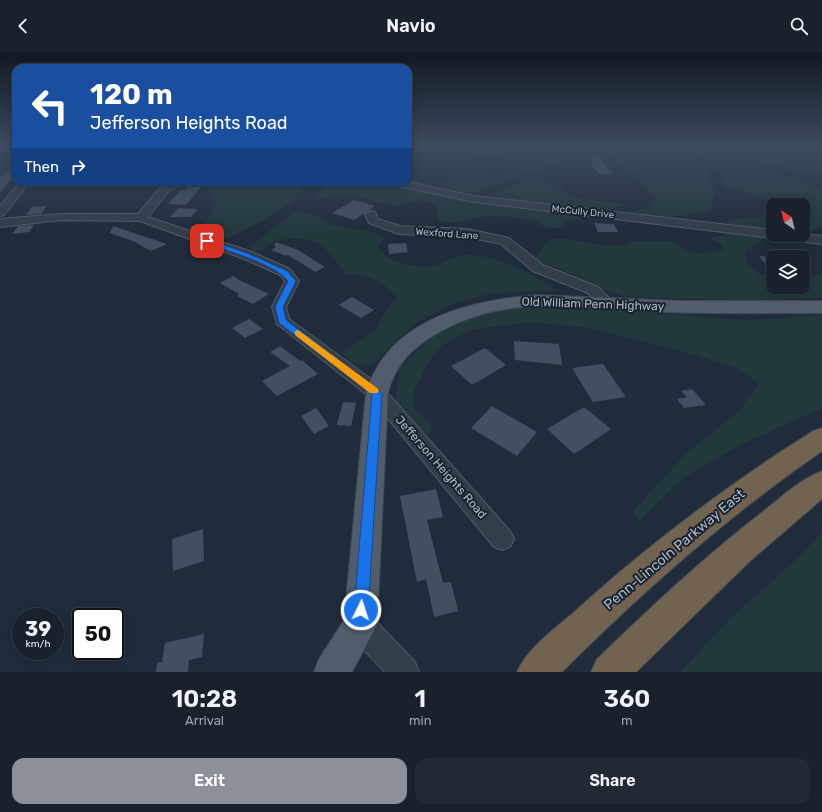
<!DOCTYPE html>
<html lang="en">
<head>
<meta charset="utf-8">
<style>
  :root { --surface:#18212c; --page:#212934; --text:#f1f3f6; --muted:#9fa3a9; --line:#363e48; --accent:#8c9099 }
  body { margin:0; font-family:Rubik,sans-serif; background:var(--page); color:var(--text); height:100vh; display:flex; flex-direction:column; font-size:15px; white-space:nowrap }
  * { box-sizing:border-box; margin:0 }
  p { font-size:13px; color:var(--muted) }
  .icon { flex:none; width:22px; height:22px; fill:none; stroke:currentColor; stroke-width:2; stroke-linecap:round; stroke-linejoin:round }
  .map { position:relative; height:620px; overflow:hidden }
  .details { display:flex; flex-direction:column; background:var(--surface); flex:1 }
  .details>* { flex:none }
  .guide { position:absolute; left:12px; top:12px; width:400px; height:122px; border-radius:12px; box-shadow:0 2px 10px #0003,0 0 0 1px var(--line); background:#1a4fa0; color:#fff; overflow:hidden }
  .needle { width:26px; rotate:325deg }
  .tools { position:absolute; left:766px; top:146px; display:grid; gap:8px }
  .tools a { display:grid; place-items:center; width:44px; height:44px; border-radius:8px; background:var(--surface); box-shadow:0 2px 10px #0003,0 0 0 1px var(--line); font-size:20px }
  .speed { position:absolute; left:12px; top:556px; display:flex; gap:8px; font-size:20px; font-weight:700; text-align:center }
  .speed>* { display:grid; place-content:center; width:52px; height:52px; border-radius:50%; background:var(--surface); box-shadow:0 2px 10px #0003,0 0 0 1px var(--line); line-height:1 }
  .speed small { font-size:10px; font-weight:400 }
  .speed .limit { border:2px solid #111; border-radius:6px; background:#fff; color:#111 }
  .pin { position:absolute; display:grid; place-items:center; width:34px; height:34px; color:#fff; margin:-17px; border-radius:8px; box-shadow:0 2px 6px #0006 }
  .me { position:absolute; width:44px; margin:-22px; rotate:4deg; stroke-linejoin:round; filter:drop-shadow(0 0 3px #0008) }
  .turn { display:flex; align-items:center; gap:14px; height:84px; padding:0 12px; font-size:18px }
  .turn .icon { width:52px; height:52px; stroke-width:2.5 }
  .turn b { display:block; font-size:28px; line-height:34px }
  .then { display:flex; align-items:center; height:38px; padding:0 12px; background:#0003; gap:8px; font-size:15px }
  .eta { display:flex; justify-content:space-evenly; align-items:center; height:68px; text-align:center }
  .eta b { font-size:24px; font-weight:600; line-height:28px }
  .action { display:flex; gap:8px; margin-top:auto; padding:8px 12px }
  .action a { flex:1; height:46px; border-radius:12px; background:var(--accent); color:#fff; font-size:16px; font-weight:600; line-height:46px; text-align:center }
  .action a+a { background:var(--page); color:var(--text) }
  header { display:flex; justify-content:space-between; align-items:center; height:52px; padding:0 12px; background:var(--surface); font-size:18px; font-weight:600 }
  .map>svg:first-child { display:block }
  .green { fill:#22393c }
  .building { fill:#414f60 }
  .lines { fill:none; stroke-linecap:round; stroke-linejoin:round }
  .minor-casing { stroke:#515c68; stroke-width:2 }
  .major-casing { stroke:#3d4754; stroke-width:2 }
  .highway-casing { stroke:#3e4955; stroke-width:2 }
  .minor { fill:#343e4b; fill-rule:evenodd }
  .major { fill:#515d6b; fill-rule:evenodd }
  .highway { fill:#716350; fill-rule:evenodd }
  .route { fill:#1a73e8; stroke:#114b97 }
  .slow { fill:#f59e0b }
  .labels { text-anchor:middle; stroke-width:4; stroke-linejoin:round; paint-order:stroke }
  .far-street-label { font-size:10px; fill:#aeb9c7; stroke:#19232f }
  .street-label { font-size:12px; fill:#aeb9c7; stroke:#19232f }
  .near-street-label { font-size:14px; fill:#aeb9c7; stroke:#19232f }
</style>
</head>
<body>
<header><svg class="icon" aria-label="back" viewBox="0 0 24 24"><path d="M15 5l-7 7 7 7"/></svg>Navio<svg class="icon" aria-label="search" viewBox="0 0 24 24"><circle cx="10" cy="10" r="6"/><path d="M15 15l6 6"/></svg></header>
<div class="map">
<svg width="822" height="620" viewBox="0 0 822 620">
  <rect width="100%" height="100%" fill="#202c3b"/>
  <path class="green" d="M408 93H671C684 103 700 106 710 118V128L715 139 710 158C679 167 659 165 627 163L626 160 649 156 653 148 652 141C640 130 628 115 615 107 594 95 570 96 547 95L550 101 564 105 538 118 471 142 439 135 451 126V122L479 114 489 117 490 121 488 125 498 126C501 123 505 118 508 116 519 110 522 118 530 103L528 99 486 105 463 100 436 98 422 100 409 108 410 119 419 128 416 132 408 130Z
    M681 93H793L822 98V120L790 117 743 106 740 109 795 129 822 136V176L803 180V153H776L749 141 723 135 720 118 708 109Z
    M539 123 549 131 561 135 572 144 587 148 620 151 624 153 599 159 483 146 481 145Z
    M202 130H308L290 151 262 169 226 187 209 186 188 175 203 172 216 152 212 142Z
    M332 130H378L480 151 641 169C616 172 589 160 564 170L563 174C560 176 553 177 548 176 544 175 540 171 535 169 522 165 503 164 489 164 472 164 455 175 438 168L437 155 431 150 419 148 396 154 345 142 325 147 315 143Z
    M299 158 316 164 329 172 378 181 385 187 379 191V197C382 200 385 204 388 206 398 211 423 217 433 214 445 211 456 203 468 203 493 202 537 223 556 239L493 241 451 252 415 271 370 314 350 310 342 301 376 278 385 260 397 245C380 227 370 223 346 222 340 215 335 207 329 200 315 185 291 183 274 190 264 195 264 199 252 200V193L291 162Z
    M773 165V179L724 171 731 167Z
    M734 180 768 186 750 195 745 200C744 215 759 224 773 224V235H803V224L822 222V246L746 248 625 245 602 237 574 223 536 208V204L546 191 553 187H566L607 194 623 193 635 189H672L689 200 699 202 719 199 724 197 722 192 711 187 712 185Z
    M519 254H577L745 268 822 263V356L742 392 684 425 639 469 632 460 687 401 740 358 759 331 736 316 689 301 589 276 530 270 470 278 442 293 428 311 414 339 413 354 431 373 430 383 417 377 394 354 400 315 435 282 479 263Z
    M822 480V620H680L732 565 799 505Z"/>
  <path class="building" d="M595 104 603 106 602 109 613 122H599L591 113Z
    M16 116V123L0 140V126L10 117Z
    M188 135H201L186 153 168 152 181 138H186Z
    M354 148 375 154 354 168 332 161Z
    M47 154 41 162 26 163 32 155Z
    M178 156 198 157 191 165H170Z
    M594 171 614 172 618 180H598Z
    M34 173 29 180 12 182 18 174Z
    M113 174 167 192 151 199 135 190 110 181Z
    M276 190 298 198 325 215 315 220 288 203 286 204 271 198 276 195 274 194Z
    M406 191 408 200 389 202 388 192Z
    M759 204 773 205V216L765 212Z
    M233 224 239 228 269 242 253 252 237 244 239 242 220 231Z
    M352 245 374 258 361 266 339 253Z
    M249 267 263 277 245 286 232 276Z
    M514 289 559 292 562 313 515 308Z
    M280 294 300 309 302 308 318 322 277 344 262 329 290 314 270 300Z
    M485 296 506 313 472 333 451 314Z
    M603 312 626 345 593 350 572 316Z
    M692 337 706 353 684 356 677 347 687 345 681 339Z
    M343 350 356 351 351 374 337 373Z
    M492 354 537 380 517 404 471 376Z
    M584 355 611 377 574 402 547 377Z
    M316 356 329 374 314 382 301 364Z
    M436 437 443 465 427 468 443 531 451 530 458 559 434 565 426 527 417 530 400 444Z
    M203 477 204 509 173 519 172 487Z
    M204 582 202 605 189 608 188 620H156L157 611 162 610 165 591Z"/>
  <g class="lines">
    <g class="minor-casing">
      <path id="minor" d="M20 130H30L4 163 0 164V154Z
        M171 130H183L167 141 148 165 252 200 290 217 299 229 286 255 289 267 383 336 510 479 514 487 510 495 502 498 494 495 371 346 277 272 272 255 285 229 280 223 242 206 140 169 61 168 0 175V167L61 162H138L159 137Z
        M388 130H408L474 144 773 178V183L803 182 822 184V192L474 150 393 133Z
        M371 159 375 160 378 167 400 174 467 177 509 186 543 213 598 235 614 251 612 254H602L588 241 533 219 501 192 467 185 399 182 369 171 365 162Z
        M360 560 370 563 415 610 419 620H385L350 583 347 573 350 563Z"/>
    </g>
    <g class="major-casing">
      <path id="major" d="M538 243 682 249H822V261C769 261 717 262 664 260 585 257 508 239 436 282 411 297 395 313 388 341L377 573 352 620H314L319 607 344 568 366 341C388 267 470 248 538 243Z"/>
    </g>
    <g class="highway-casing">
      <path id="highway" d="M822 376V399C728 464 643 539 562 620H517C528 596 553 578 573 561 648 493 727 433 813 379Z
        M822 419V447L750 509 636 620H591L597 607C651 555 705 504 765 458 782 444 801 427 822 419Z"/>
    </g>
    <use href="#minor" class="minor"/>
    <use href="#major" class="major"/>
    <use href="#highway" class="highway"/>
  </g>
  <linearGradient id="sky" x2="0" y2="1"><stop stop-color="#121820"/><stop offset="0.52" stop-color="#3c4b60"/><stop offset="1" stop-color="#3c4b60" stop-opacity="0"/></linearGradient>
  <rect width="822" height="180" fill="url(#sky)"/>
  <path class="route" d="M207 187 249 202 287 219 296 229 283 255 286 268 382 341 368 558 366 563 361 565 356 563 354 558 372 342 279 271 275 255 288 229C273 211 228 199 205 191L204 189Z"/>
  <path class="slow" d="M298 278 377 336 379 339 377 341H370L295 283V279Z"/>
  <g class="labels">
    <g class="far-street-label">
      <text transform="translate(583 159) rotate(6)" y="4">McCully Drive</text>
      <text transform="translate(447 181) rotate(4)" y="4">Wexford Lane</text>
    </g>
    <g class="street-label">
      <text transform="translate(593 252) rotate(2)" y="4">Old William Penn Highway</text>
      <text transform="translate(441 415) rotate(49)" y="4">Jefferson Heights Road</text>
    </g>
    <g class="near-street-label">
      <text transform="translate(674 497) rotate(-40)" y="5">Penn-Lincoln Parkway East</text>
    </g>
  </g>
</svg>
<div class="tools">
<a><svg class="needle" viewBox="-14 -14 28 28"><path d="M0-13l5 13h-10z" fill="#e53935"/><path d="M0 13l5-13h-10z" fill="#9fa3a9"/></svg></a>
<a><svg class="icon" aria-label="layers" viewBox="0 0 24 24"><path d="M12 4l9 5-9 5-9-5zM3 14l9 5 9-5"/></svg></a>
</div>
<div class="speed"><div>39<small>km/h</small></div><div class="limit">50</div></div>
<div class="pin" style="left:207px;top:189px;background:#d93025"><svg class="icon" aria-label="arrive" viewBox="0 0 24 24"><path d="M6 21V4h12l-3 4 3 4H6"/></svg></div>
<svg class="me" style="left:361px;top:558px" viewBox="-20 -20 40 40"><circle r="17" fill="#1a73e8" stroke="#fff" stroke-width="3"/><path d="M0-11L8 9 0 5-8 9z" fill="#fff"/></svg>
<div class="guide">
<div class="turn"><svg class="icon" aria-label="left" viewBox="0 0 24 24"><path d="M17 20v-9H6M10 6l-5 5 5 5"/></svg><div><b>120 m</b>Jefferson Heights Road</div></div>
<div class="then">Then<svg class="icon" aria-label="right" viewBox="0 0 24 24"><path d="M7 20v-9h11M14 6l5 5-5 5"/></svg></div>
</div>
</div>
<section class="details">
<div class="eta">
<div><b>10:28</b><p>Arrival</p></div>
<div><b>1</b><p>min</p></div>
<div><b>360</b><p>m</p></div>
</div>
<div class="action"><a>Exit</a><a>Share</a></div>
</section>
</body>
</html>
